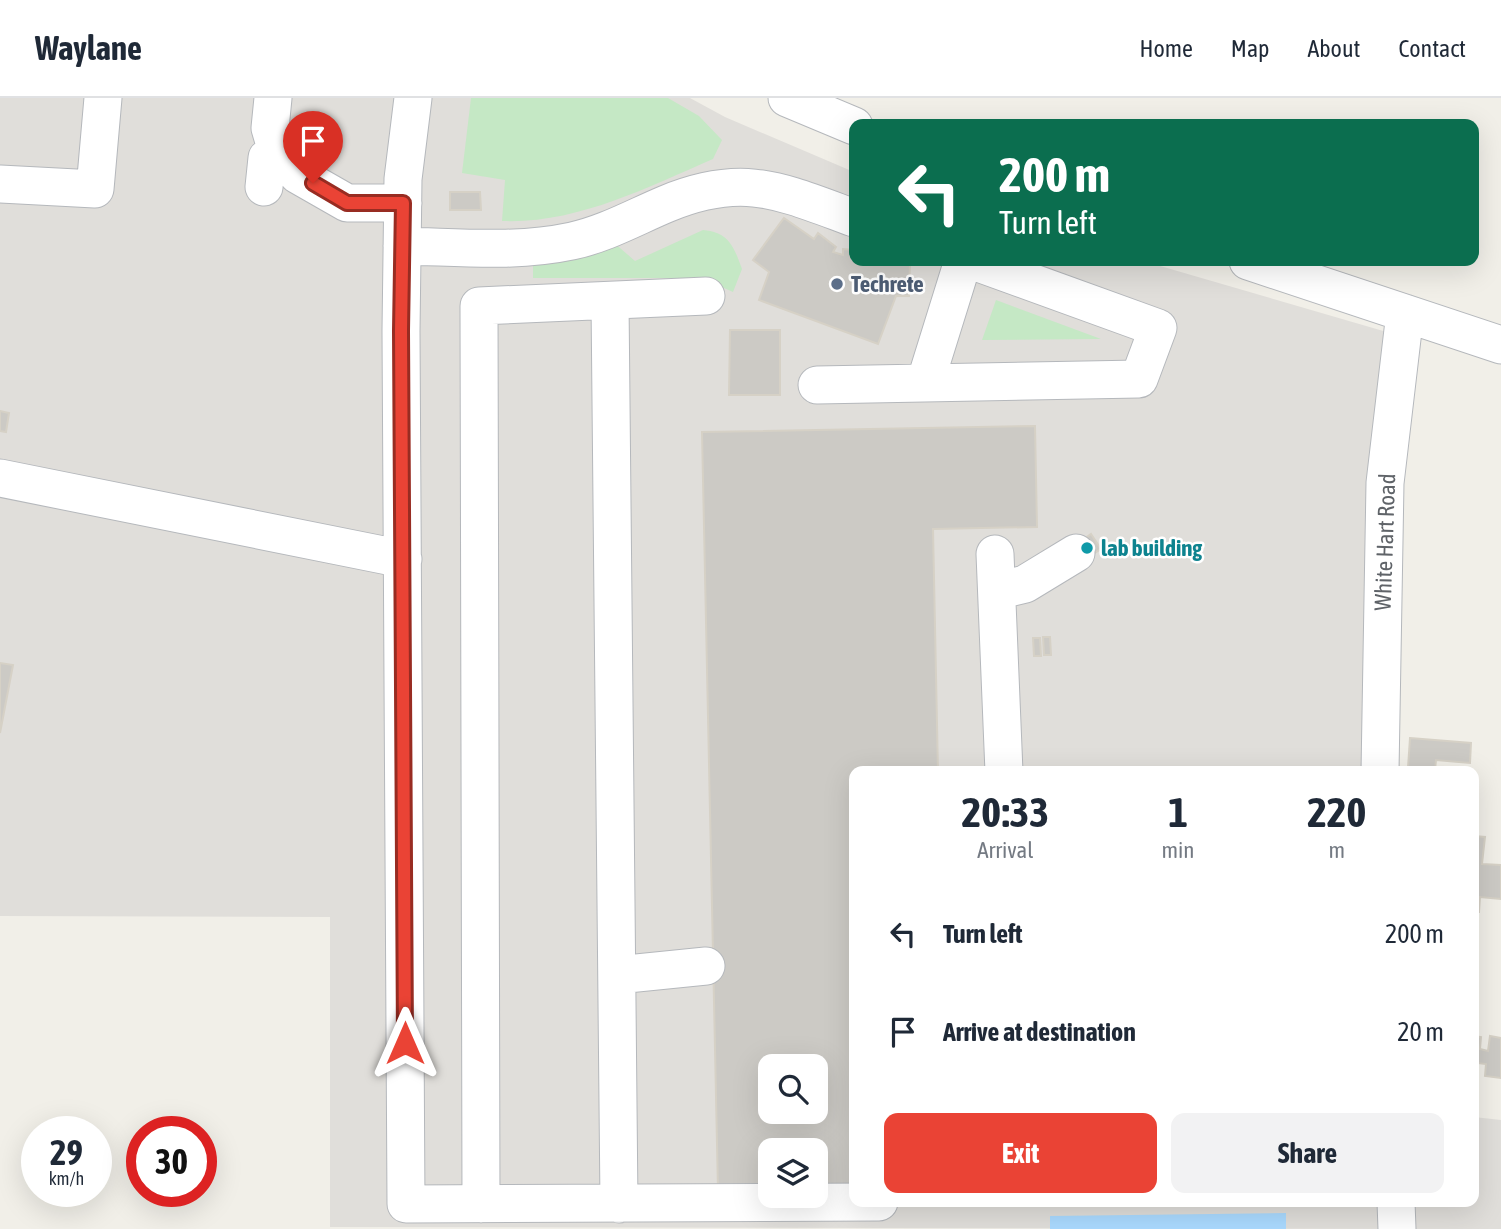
<!DOCTYPE html>
<html lang="en">
<head>
<meta charset="utf-8">
<style>
  :root { --surface:#fff; --page:#f2f2f3; --text:#1f2937; --muted:#747a83; --line:#e0e1e3; --accent:#ea4335 }
  body { margin:0; font-family:"Asap Condensed",sans-serif; background:var(--page); color:var(--text); height:100vh; display:flex; flex-direction:column; font-size:26px; white-space:nowrap }
  * { box-sizing:border-box; margin:0 }
  p { font-size:23px; color:var(--muted) }
  .icon { flex:none; width:38px; height:38px; fill:none; stroke:currentColor; stroke-width:2; stroke-linecap:round; stroke-linejoin:round }
  .map { position:relative; flex:1; overflow:hidden }
  .panel { position:absolute; left:849px; top:668px; width:630px; height:441px; display:flex; flex-direction:column; background:var(--surface); border-radius:14px; box-shadow:0 7px 28px #0002 }
  .panel>* { flex:none }
  .hud { position:absolute; left:849px; top:21px; width:630px; height:147px; border-radius:14px; box-shadow:0 7px 28px #0002; background:#0b6e4f; color:#fff; overflow:hidden }
  .fabs { position:absolute; left:758px; top:956px; display:grid; gap:14px }
  .fabs a { display:grid; place-items:center; width:70px; height:70px; border-radius:14px; background:var(--surface); box-shadow:0 7px 28px #0002; font-size:35px }
  .speed { position:absolute; left:21px; top:1018px; display:flex; gap:14px; font-size:35px; font-weight:700; text-align:center }
  .speed>* { display:grid; place-content:center; width:91px; height:91px; border-radius:50%; background:var(--surface); box-shadow:0 7px 28px #0002; line-height:1 }
  .speed small { font-size:18px; font-weight:400 }
  .speed .limit { border:10px solid #d22; background:#fff; color:#111 }
  .pin { position:absolute; display:grid; place-items:center; width:60px; height:60px; color:#fff; margin:-72px -30px; border-radius:50% 50% 50% 0; rotate:-45deg; box-shadow:0 0 7px #0007 }
  .pin .icon { rotate:45deg }
  .me { position:absolute; width:77px; margin:-38px; rotate:0deg; stroke-linejoin:round; filter:drop-shadow(0 0 5px #0008) }
  .turn { display:flex; align-items:center; gap:24px; height:147px; padding:0 35px; font-size:32px }
  .turn .icon { width:91px; height:91px; stroke-width:2.5 }
  .turn b { display:block; font-size:49px; line-height:60px }
  .eta { display:flex; justify-content:space-evenly; align-items:center; height:119px; text-align:center }
  .eta b { font-size:42px; font-weight:700; line-height:49px }
  .primary-button { display:flex; gap:14px; margin-top:auto; padding:14px 35px }
  .primary-button a { flex:1; height:80px; border-radius:14px; background:var(--accent); color:#fff; font-size:28px; font-weight:700; line-height:80px; text-align:center }
  .primary-button a+a { background:var(--page); color:var(--text) }
  ul { padding:0; list-style:none }
  li { display:flex; align-items:center; gap:21px; height:98px; padding:0 35px }
  li div { flex:1 }
  li b { display:block; font-size:26px }
  li em { font-style:normal }
  header { display:flex; align-items:center; gap:42px; box-sizing:border-box; height:98px; padding:0 35px; background:var(--surface); border-bottom:2px solid var(--line) }
  header strong { font-size:33px }
  nav { display:flex; gap:38px; margin-inline-start:auto; font-size:24px }
  .map>svg:first-child { display:block }
  .industrial { fill:#e0deda; fill-rule:evenodd }
  .green { fill:#c5e8c5 }
  .water { fill:#aadaff }
  .building { fill:#cccac5; stroke:#d6d1c6; stroke-width:2; fill-rule:evenodd }
  .lines { fill:none; stroke-linecap:round; stroke-linejoin:round }
  .minor-casing { stroke:#b5b8bc; stroke-width:39 }
  .minor { stroke:#fff; stroke-width:37 }
  .route-casing { stroke:#982c22; stroke-width:18 }
  .route { stroke:#ea4335; stroke-width:12 }
  .service-dot { fill:#5c6f8a; stroke:#fff; stroke-width:2.5 }
  .culture-dot { fill:#0f9aa8; stroke:#fff; stroke-width:2.5 }
  .labels { text-anchor:middle; stroke-width:5; stroke-linejoin:round; paint-order:stroke }
  .service-label { font-size:23px; font-weight:bold; fill:#4e5e75; stroke:#fff; text-anchor:start }
  .street-label { font-size:23px; fill:#5f6368; stroke:#fff }
  .culture-label { font-size:23px; font-weight:bold; fill:#0d838f; stroke:#fff; text-anchor:start }
</style>
</head>
<body>
<header>
<strong>Waylane</strong>
<nav><a>Home</a><a>Map</a><a>About</a><a>Contact</a></nav>
</header>
<div class="map">
<svg width="1501" height="1131" viewBox="0 0 1501 1131">
  <rect width="100%" height="100%" fill="#f1efe8"/>
  <path class="industrial" d="M0 0H690L725 19 854 74V163H1143L1397 237 1380 674H854V1104H1395L1396 1131 330 1129V819L0 818ZM770 968H816V1013H770ZM770 1052H816V1097H770Z
    M1474 1019 1501 1022V1131H1401L1399 1104H1474Z"/>
  <path class="green" d="M471 0H668L699 18 722 42 713 61C646 90 576 126 502 123L505 82 462 75Z
    M703 132C729 134 734 149 742 171L733 194 715 186 713 180H533V161L612 143 635 163Z
    M996 202 1101 241 982 242Z"/>
  <path class="water" d="M1286 1115V1131H1050V1118Z"/>
  <path class="building" d="M450 94H480L481 112H450Z
    M784 120 814 141 818 135 836 149 833 154 843 157V151L854 152V163L910 164 909 198H896L878 246 759 202 769 174 753 162Z
    M730 232H780V297H729Z
    M0 313 9 315 6 334 0 333Z
    M1035 328 1037 429 933 431 938 674H854V1091H816V1052H770V1092L718 1093 702 334ZM770 968H816V1013H770Z
    M1091 436 1101 451 1082 463 1073 449Z
    M1043 539H1050L1051 557H1044Z
    M1033 540H1040L1041 558H1034Z
    M0 565 13 567 0 635Z
    M1410 640 1471 645 1470 665 1436 662 1435 672 1408 670Z
    M1474 738 1485 739 1482 766 1501 767V801L1480 799 1479 814H1474Z
    M1474 938 1481 939 1480 951 1488 953 1490 938 1501 940V980L1485 978 1486 966 1478 965 1474 994Z"/>
  <g class="lines">
    <g class="minor-casing">
      <path id="minor" d="M273 0 270 30 277 54 298 77 347 105H403
        M413 0 403 81 401 233 406 1106 879 1104
        M787 0 854 28
        M0 86 95 91 103 0
        M264 89 267 60 277 54
        M402 148C459 149 516 155 572 143 605 136 635 119 666 106 743 74 780 93 854 120
        M1248 163 1501 247
        M610 203 619 1106
        M925 285 963 163
        M817 287 1139 281 1158 230 973 163
        M0 380 403 461
        M995 456 1004 674
        M997 493 1025 486 1076 455
        M1380 674 1385 385 1405 215
        M617 877 706 868
        M1396 1104 1397 1131
        M481 1106 479 208 706 198"/>
    </g>
    <use href="#minor" class="minor"/>
  </g>
  <g class="lines">
    <g class="route-casing">
      <path id="route" d="M313 85 347 105H403L401 233 405 945"/>
    </g>
    <use href="#route" class="route"/>
  </g>
  <circle class="service-dot" cx="837" cy="186" r="7"/>
  <circle class="culture-dot" cx="1087" cy="450" r="7"/>
  <g class="labels">
    <g class="service-label">
      <text x="851" y="194">Techrete</text>
    </g>
    <g class="street-label">
      <text transform="translate(1385 444) rotate(-88)" y="8">White Hart Road</text>
    </g>
    <g class="culture-label">
      <text x="1101" y="458">lab building</text>
    </g>
  </g>
</svg>
<div class="fabs">
<a><svg class="icon" aria-label="search" viewBox="0 0 24 24"><circle cx="10" cy="10" r="6"/><path d="M15 15l6 6"/></svg></a>
<a><svg class="icon" aria-label="layers" viewBox="0 0 24 24"><path d="M12 4l9 5-9 5-9-5zM3 14l9 5 9-5"/></svg></a>
</div>
<div class="speed"><div>29<small>km/h</small></div><div class="limit">30</div></div>
<div class="pin" style="left:313px;top:85px;background:#d93025"><svg class="icon" aria-label="arrive" viewBox="0 0 24 24"><path d="M6 21V4h12l-3 4 3 4H6"/></svg></div>
<svg class="me" style="left:405px;top:945px" viewBox="-20 -20 40 40"><path d="M0-17L14 15 0 8-14 15z" fill="#ea4335" stroke="#fff" stroke-width="4"/></svg>
<div class="hud">
<div class="turn"><svg class="icon" aria-label="left" viewBox="0 0 24 24"><path d="M17 20v-9H6M10 6l-5 5 5 5"/></svg><div><b>200 m</b>Turn left</div></div>
</div>
<section class="panel">
<div class="eta">
<div><b>20:33</b><p>Arrival</p></div>
<div><b>1</b><p>min</p></div>
<div><b>220</b><p>m</p></div>
</div>
<ul>
<li><svg class="icon" aria-label="left" viewBox="0 0 24 24"><path d="M17 20v-9H6M10 6l-5 5 5 5"/></svg><div><b>Turn left</b></div><em>200 m</em></li>
<li><svg class="icon" aria-label="arrive" viewBox="0 0 24 24"><path d="M6 21V4h12l-3 4 3 4H6"/></svg><div><b>Arrive at destination</b></div><em>20 m</em></li>
</ul>
<div class="primary-button"><a>Exit</a><a>Share</a></div>
</section>
</div>
</body>
</html>
